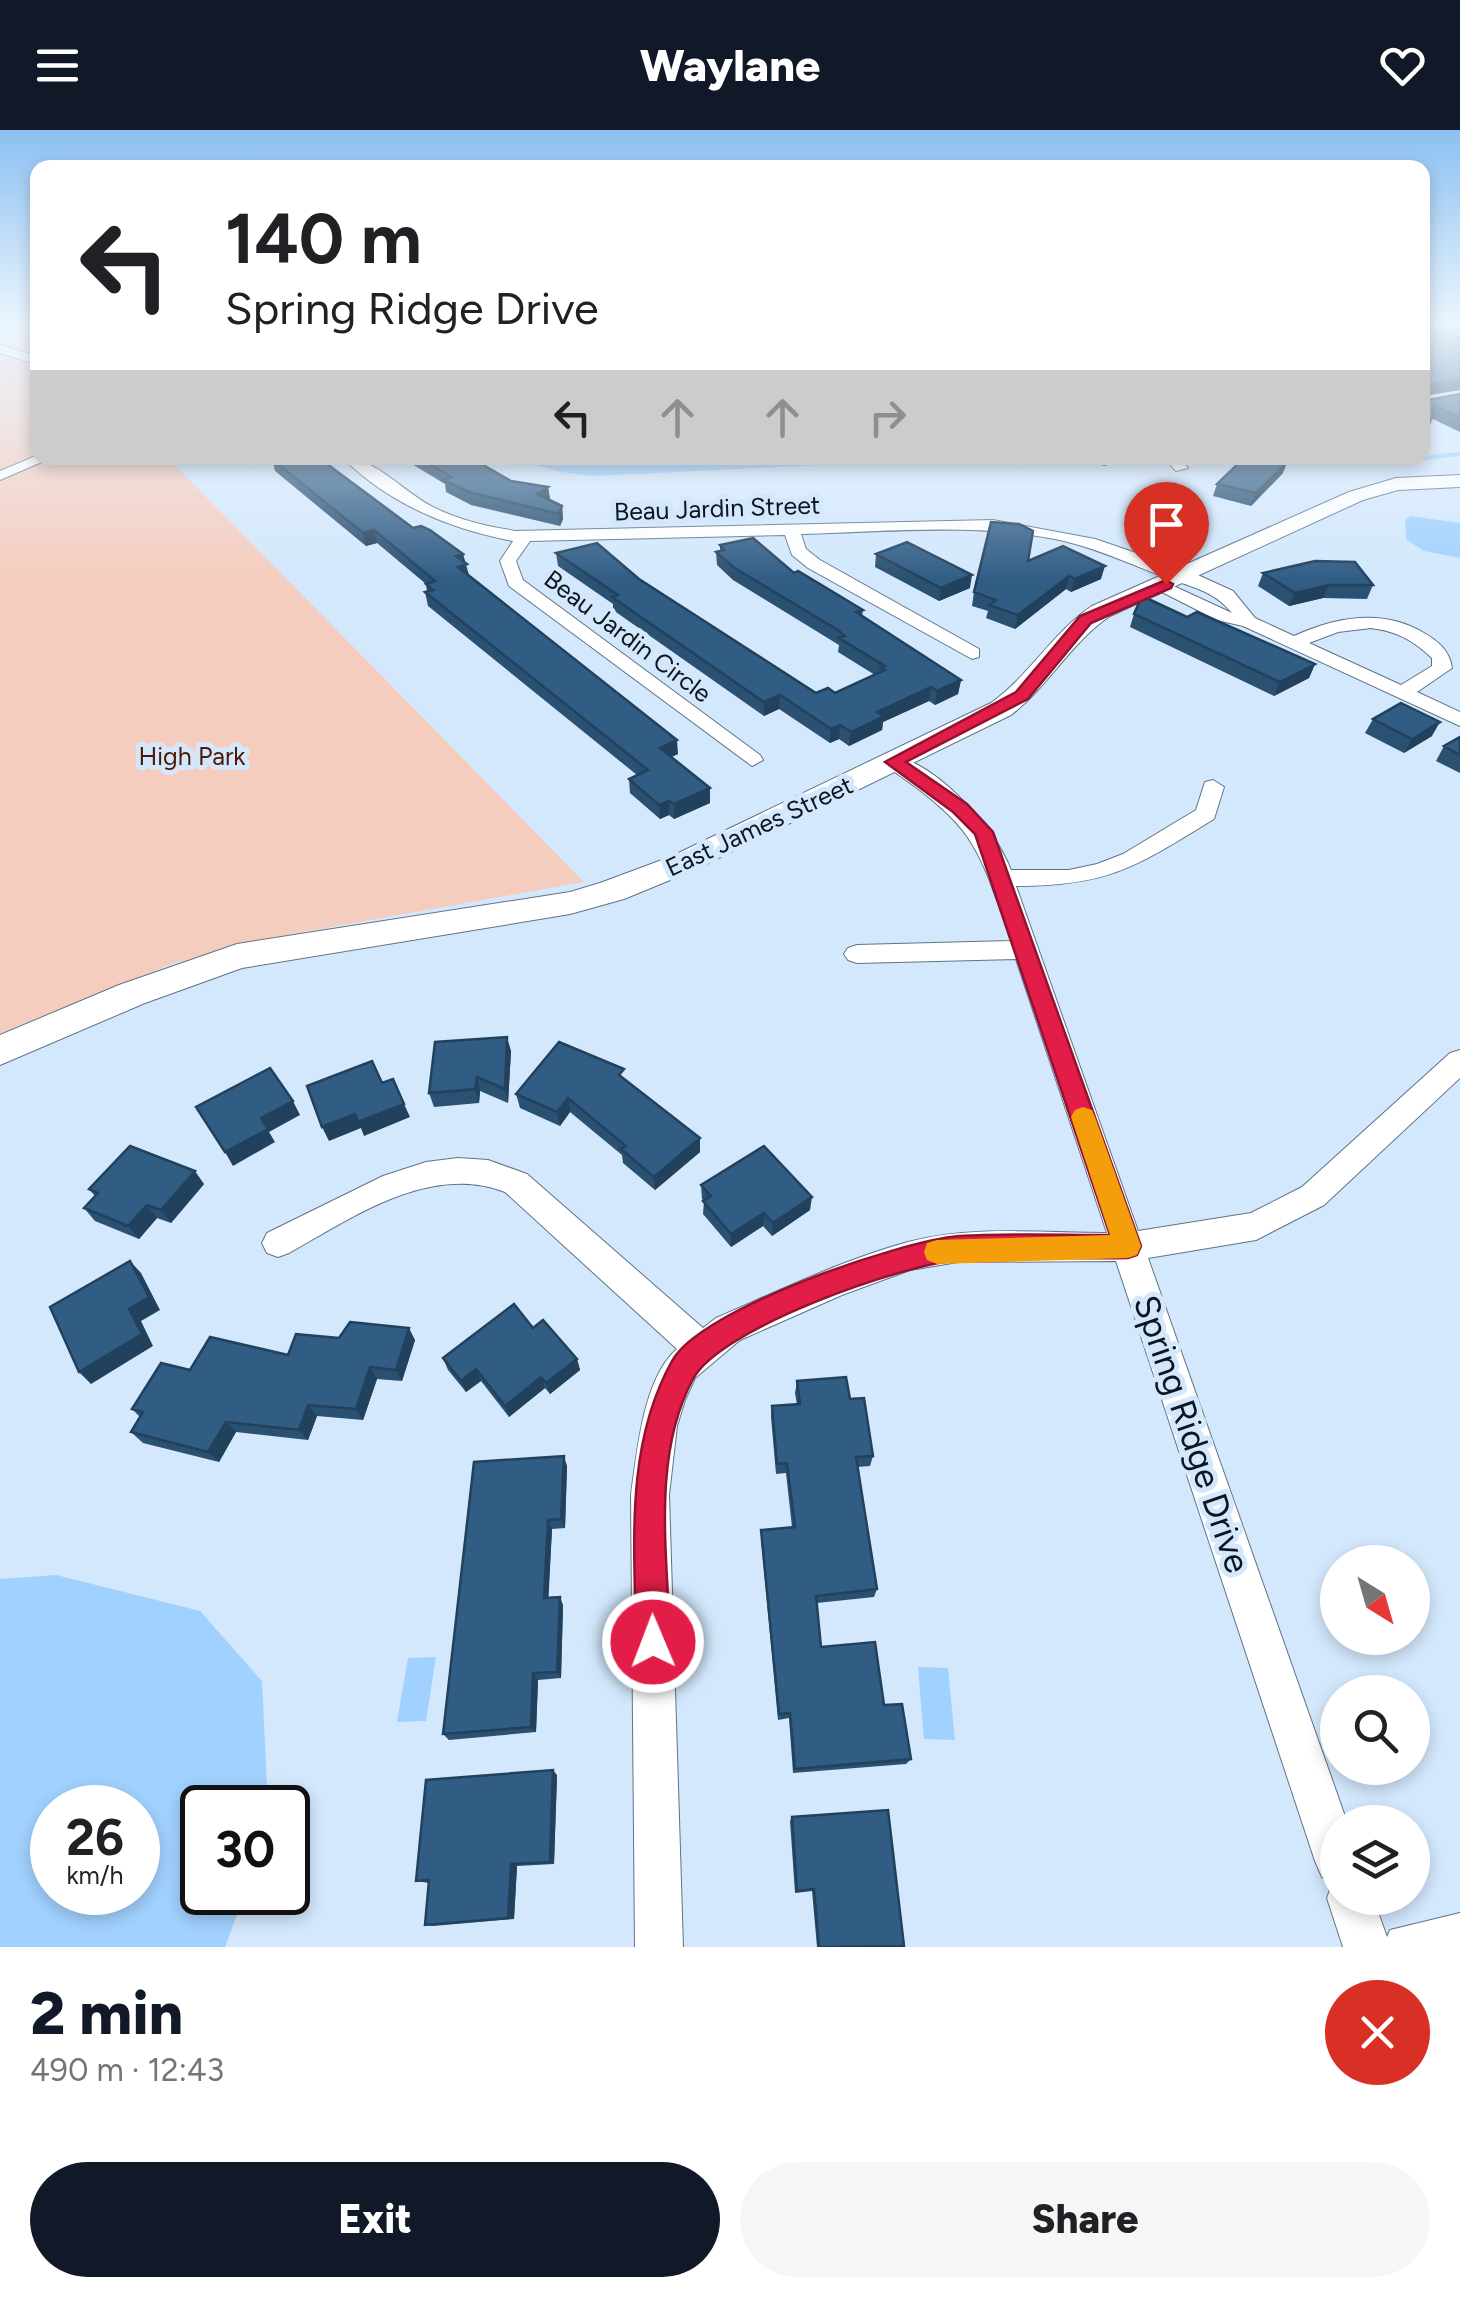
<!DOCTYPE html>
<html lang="en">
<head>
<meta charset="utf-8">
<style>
  :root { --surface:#fff; --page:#f6f6f6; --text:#202124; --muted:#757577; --accent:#111827 }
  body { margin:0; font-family:Figtree,sans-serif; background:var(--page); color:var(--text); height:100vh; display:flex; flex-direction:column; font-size:38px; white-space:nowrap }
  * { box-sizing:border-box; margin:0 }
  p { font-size:32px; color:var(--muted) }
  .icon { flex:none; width:55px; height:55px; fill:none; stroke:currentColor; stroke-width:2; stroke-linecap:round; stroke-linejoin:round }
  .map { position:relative; height:1817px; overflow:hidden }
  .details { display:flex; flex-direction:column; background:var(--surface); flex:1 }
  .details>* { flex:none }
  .hud { position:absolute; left:30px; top:30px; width:1400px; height:305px; border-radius:20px; box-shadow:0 5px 15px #0003; background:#fff; color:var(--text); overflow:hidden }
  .needle { width:65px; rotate:143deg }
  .buttons { position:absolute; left:1320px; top:1415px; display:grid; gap:20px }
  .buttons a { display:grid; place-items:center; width:110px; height:110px; border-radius:50%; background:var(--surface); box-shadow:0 5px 15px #0003; font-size:50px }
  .speed { position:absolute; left:30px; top:1655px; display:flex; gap:20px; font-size:50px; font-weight:700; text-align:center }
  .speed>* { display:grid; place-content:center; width:130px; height:130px; border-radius:50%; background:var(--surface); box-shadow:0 5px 15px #0003; line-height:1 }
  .speed small { font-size:25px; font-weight:400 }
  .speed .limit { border:5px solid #111; border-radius:15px; background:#fff; color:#111 }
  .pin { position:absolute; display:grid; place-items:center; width:85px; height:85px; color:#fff; margin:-102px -42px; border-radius:50% 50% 50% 0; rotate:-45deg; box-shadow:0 0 10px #0007 }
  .pin .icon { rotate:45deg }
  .me { position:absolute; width:110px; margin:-55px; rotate:359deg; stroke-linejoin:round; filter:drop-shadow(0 0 8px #0008) }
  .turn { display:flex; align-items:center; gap:35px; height:210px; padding:0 30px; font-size:45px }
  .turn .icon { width:130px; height:130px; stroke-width:2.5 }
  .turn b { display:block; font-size:70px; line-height:85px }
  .lanes { display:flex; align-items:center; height:95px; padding:0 30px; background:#0003; justify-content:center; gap:50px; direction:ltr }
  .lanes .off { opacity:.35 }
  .round { display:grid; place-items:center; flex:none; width:105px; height:105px; border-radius:52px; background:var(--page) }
  .overview { display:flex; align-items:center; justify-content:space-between; height:170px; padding:0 30px }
  h1 { font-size:60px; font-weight:800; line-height:75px; color:var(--accent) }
  .cta { display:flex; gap:20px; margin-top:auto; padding:20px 30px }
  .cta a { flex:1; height:115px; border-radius:60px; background:var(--accent); color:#fff; font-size:40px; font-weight:800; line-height:115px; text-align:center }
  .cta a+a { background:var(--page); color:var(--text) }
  header { display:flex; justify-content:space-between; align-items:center; height:130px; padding:0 30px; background:var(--accent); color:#fff; font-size:45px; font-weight:800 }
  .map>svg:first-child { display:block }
  .green { fill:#f5cdbf }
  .water { fill:#a1d1ff; fill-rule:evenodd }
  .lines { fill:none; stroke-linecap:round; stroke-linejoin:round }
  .stream-far1 { stroke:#a1d1ff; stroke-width:4 }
  .stream { stroke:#a1d1ff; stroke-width:5 }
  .street-casing { stroke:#607385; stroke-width:2 }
  .secondary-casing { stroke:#607385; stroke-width:2 }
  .street { fill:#fff; fill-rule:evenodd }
  .secondary { fill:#fff; fill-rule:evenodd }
  .wall { fill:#2a5072 }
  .shaded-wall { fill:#22415d }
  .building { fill:#315d85; stroke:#22415d; stroke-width:2.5 }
  .route { fill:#e11d48; stroke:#92132f; stroke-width:2.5 }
  .slow { fill:#f59e0b }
  .labels { text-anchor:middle; stroke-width:10; stroke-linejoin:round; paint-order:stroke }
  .far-street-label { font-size:25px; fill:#0e161d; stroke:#d3e8fd }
  .far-park-label { font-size:25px; fill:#4f1801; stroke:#d3e8fd }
  .near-street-label { font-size:35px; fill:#0e161d; stroke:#d3e8fd }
</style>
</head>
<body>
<header><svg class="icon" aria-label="menu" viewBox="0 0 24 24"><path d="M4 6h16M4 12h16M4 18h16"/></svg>Waylane<svg class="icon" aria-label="heart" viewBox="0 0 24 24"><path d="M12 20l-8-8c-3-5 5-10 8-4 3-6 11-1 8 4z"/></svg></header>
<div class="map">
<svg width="1460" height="1817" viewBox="0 0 1460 1817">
  <rect width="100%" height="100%" fill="#d3e8fd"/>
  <path class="green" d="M37 205 38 328H168L584 752 242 813 166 836 0 906V212Z"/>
  <path class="water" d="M511 328H867L863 332 842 334 591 346 556 341Z
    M1410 386 1460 393V428L1424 421 1406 409 1405 390Z
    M56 1445 200 1481 262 1551 268 1677 202 1678V1762L245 1763 225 1817H0V1449ZM52 1678H138V1762H52Z
    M436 1527 426 1591 397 1592 408 1528Z
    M918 1537 948 1538 955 1610 924 1609Z"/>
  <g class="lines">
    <path class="stream-far1" d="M1383 328 1393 331 1460 324"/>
    <path class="stream" d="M1392 331H1397"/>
    <g class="street-casing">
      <path id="street" d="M0 215 38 226V235L0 223Z
        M38 325 51 328 0 350V341Z
        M343 328C373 326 404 362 431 376 458 390 486 396 515 401L993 390 1095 409 1189 441 1233 461 1255 488 1294 506C1336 487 1382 478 1424 503 1438 511 1450 521 1452 538L1417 562 1460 582V596L1243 496 1217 490 1152 457 1167 453 1232 483C1216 463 1196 458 1173 450 1136 437 1102 420 1064 411 978 392 888 402 801 404L806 419 820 430 979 519V527L972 529 808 438 792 425 785 405 530 411 516 431 523 450 760 625 763 630 752 636 509 456 500 431 513 411C450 399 389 374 343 328ZM1371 498C1396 501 1413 510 1432 528V536L1401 555 1309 513 1338 502Z
        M1164 328H1179L1188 338 1176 341Z
        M894 625C940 637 994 697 1011 740H1069L1097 734 1123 724 1196 680 1205 652 1213 650 1224 657 1214 689C1137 736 1110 756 1016 756L1138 1101 1251 1083 1302 1057 1450 923 1460 920V948L1324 1075 1256 1110 1148 1128 1347 1692H1338V1768H1373L1387 1807 1390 1800 1460 1783V1817H1343L1327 1768 1333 1752 1322 1747 1315 1731 1116 1131 958 1132 910 1140 842 1165 740 1210 695 1248 685 1270 677 1296 669 1365 683 1817H635L631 1365C637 1323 643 1248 677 1219L505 1062C430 1033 353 1087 289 1123L278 1127 267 1123 262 1113 267 1103 383 1046 426 1032 458 1028 488 1030 527 1044 703 1198 716 1188C779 1161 842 1130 908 1112 971 1095 1043 1103 1107 1103L1016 829 857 833 848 830 844 824 848 818 857 815 1011 811C977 712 975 697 886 636L883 631Z"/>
    </g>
    <g class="secondary-casing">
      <path id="secondary" d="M1460 345V357L1398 360 1363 370 1110 486C1070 513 1049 556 1011 585L692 741 624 769 570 784 242 838 145 873 0 935V905L119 855 237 814 570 762 600 753 670 727 991 573C1030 545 1053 502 1092 476L1349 362 1396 348Z"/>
    </g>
    <use href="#street" class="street"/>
    <use href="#secondary" class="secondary"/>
  </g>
  <path class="wall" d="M1422 194 1460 196V260L1423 266 1428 270 1460 264V302L1433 289 1428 299 1422 298Z
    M402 328H471L511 351 548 357 550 369 562 376 563 389 560 396 471 375 446 362 445 354Z
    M1082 328H1127L1104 336Z
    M272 329 463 424 469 445 678 624 671 627 710 658V673L674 689 669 685 660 689 630 663 629 649 637 645 428 476 425 462H427L426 454 377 413 366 416 275 341Z
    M1283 343 1251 376 1213 366 1217 354Z
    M720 415 794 443 863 480 862 487 961 550 958 564 935 575 929 571 883 592 882 600 849 616 839 609 830 613 779 579 764 586 613 480V474L558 436 556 423 639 449 816 563H835L875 545 838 522 839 515 733 450 717 435 716 422 720 421Z
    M876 424 970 458 939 471 875 437Z
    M1028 431 1101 449 1071 462 1066 459 1015 499 986 488 988 481 972 476 974 462Z
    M1263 443 1373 455 1367 469 1323 468 1289 476 1258 456Z
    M1134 484 1187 487 1315 534 1309 548 1274 566 1130 497Z
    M1373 589 1432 606 1404 623 1365 603Z
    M1460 607V643L1436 631 1444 616Z
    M511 921 508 973 480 961 479 973 434 977 429 963Z
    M625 950 700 1022 655 1060 623 1033 622 1025 570 982 560 996 520 978 516 964Z
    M204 1054 171 1093 157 1088 139 1109 95 1091 84 1078 95 1066 89 1059Z
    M701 1055 810 1080 772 1106 763 1096 731 1117 703 1084 704 1071 702 1069Z
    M533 1198 577 1229 580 1240 550 1264 545 1258 509 1287 481 1251 466 1262 448 1240 443 1228Z
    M339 1208 415 1210 402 1251 377 1249 363 1290 317 1286 308 1310 236 1302 219 1332 143 1313 131 1302 140 1287 132 1279 190 1240 288 1225Z
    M797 1251 850 1269 873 1326 870 1336 857 1337 877 1459 874 1467 817 1473 821 1517 884 1575 911 1629 906 1634 793 1643 789 1588 778 1590 761 1409V1400L792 1397 786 1343 776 1344 771 1287 772 1276 797 1275 795 1263Z
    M567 1336 565 1398 552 1399 548 1468 563 1475 561 1548 538 1550 536 1602 449 1610 443 1604Z
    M557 1645 554 1734 517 1736 514 1789 433 1796 425 1795 429 1753 416 1751Z
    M792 1687 901 1817H817L812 1761 795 1763 790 1691Z"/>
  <path class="shaded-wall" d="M1460 249V260L1422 266 1426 255Z
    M1106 328H1127L1104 336Z
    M1288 331 1283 343 1251 376 1256 363Z
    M548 357 550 369 537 364Z
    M562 376 563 389 560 396 559 384Z
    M374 400 377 413 366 416 363 403Z
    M463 424 469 447 461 450 456 426Z
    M1105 436 1101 449 1071 462 1075 449Z
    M972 445 970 458 939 471 941 458Z
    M1069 446 1066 459 1015 499 1018 485Z
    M1329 455 1323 468 1289 476 1295 463Z
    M1315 534 1309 548 1274 566 1280 552Z
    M961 550 958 564 935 575 937 561Z
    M931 557 929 571 883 592 882 600 849 616 851 602 877 582Z
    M780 565 779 579 764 586V572Z
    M1440 592 1432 606 1404 623 1412 609Z
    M840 595 839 609 830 613 831 599Z
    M677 610 678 624 660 632V618Z
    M710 658V673L674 689V674Z
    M669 671V685L660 689 659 675Z
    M507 907 511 921 508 973 505 959Z
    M477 947 480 961 479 973 475 959Z
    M568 968 570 982 560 996 557 982Z
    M293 971 300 985 269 1002 275 1012 233 1036 225 1022 261 988Z
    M404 974 410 987 364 1006 361 998 329 1011 322 997 355 984Z
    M700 1008V1022L655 1060 654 1047Z
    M195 1041 204 1054 171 1093 161 1080Z
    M812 1067 810 1080 772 1106 773 1093Z
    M147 1075 157 1088 139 1109 128 1096Z
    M764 1083 763 1096 731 1117V1104Z
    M130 1131 141 1143 160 1180 141 1191 153 1216 91 1254 79 1242 129 1179Z
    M409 1198 415 1210 402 1251 396 1240Z
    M577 1229 580 1240 550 1264 546 1253Z
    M370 1237 377 1249 363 1290 356 1279Z
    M476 1239 481 1251 466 1262 461 1251Z
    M541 1247 545 1258 509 1287 505 1276Z
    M308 1275 317 1286 308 1310 299 1300Z
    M226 1292 236 1302 219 1332 208 1322Z
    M564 1326 567 1336 565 1398 561 1389Z
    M548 1390 552 1399 548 1477 544 1468Z
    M560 1467 563 1475 561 1548 557 1542Z
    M533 1543 538 1550 536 1602 531 1597Z
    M553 1640 557 1645 554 1734 550 1732Z
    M511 1734 517 1736 514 1789 508 1788Z"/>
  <path class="building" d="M1422 194H1452L1460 196V249L1426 255 1423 267 1428 270 1460 264V288L1433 275V287L1422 286Z
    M277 328H319L413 398 421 396 430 400 463 424 456 426 467 434 458 437 677 610 660 618 710 658 674 674 669 671 659 675 629 649 648 640 425 462 433 460 426 454 435 451 374 400 363 403 272 329Z
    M419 328H471L511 351 548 357 537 364 562 376 559 384 469 362 444 350 452 347Z
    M1244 328H1282L1288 331 1256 363 1217 354Z
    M991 392 1019 394 1033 401 1028 431 1063 416 1105 436 1075 449 1069 446 1018 485 989 475 996 470 974 462Z
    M753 408 794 443 798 441 863 480 856 482 961 550 937 561 931 557 877 582 884 586 851 602 840 595 831 599 780 565 764 572 612 467 618 465 556 423 597 413 639 449 816 563 828 558 835 563 885 540 881 538 885 536 839 508 845 506 838 500 733 437 716 422 724 420 720 415Z
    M907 412 972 445 941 458 876 424Z
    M1315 431 1355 432 1373 455H1329L1295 463 1263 443Z
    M1142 466 1187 487 1197 482 1315 534 1280 552 1134 484Z
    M1401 573 1440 592 1412 609 1373 589Z
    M1460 607V625L1444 616Z
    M507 907 505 959 477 947 475 959 429 963 435 912Z
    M559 912 624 939 619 945 700 1008 654 1047 621 1019 626 1016 568 968 557 982 516 964Z
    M372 931 382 953 393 949 404 974 358 992 355 984 322 997 307 956Z
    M270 938 293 971 261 988 268 999 225 1022 196 977Z
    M130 1016 195 1041 161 1080 147 1075 128 1096 84 1078 98 1063 89 1059Z
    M764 1016 812 1067 773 1093 764 1083 731 1104 703 1071 711 1066 701 1055Z
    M130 1131 149 1167 129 1179 142 1204 79 1242 50 1177Z
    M514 1174 533 1198 543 1190 577 1229 546 1253 541 1247 505 1276 476 1239 461 1251 443 1228Z
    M350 1192 409 1198 396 1240 370 1237 356 1279 308 1275 299 1300 226 1292 208 1322 131 1302 143 1282 132 1279 161 1233 190 1240 210 1207 288 1225 296 1204 339 1208Z
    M846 1247 850 1269 864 1268 873 1326 856 1327 877 1459 816 1466 821 1517 875 1512 884 1575 902 1574 911 1629 795 1639 790 1583 779 1584 761 1400 795 1397 787 1333 777 1334 772 1276 800 1274 797 1251Z
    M564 1326 561 1389 548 1390 544 1468 560 1467 557 1542 533 1543 531 1597 443 1604 474 1332Z
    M553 1640 550 1732 511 1734 508 1788 425 1795 429 1750 416 1751 426 1650Z
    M888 1680 904 1816 819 1817 814 1759 797 1761 792 1687Z"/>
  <linearGradient id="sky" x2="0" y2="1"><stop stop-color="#8bc0f1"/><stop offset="0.43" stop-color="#ebf5fe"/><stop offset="1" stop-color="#ebf5fe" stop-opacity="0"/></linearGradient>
  <rect width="1460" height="449" fill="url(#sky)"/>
  <path class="route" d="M1166 450 1173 454 1171 458 1091 493 1028 569 906 632 967 674 993 702 1141 1116 1137 1125 1128 1128C1072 1129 1015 1126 960 1130 903 1134 720 1198 693 1249 651 1327 668 1428 670 1512L665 1524 653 1529 641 1524 636 1512C635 1417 624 1317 672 1231 700 1179 900 1111 959 1106 1009 1103 1060 1105 1110 1105L975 704 953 682 885 632 1016 562 1080 486Z"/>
  <path class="slow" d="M1083 977 1092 980 1095 987 1141 1116 1137 1125 1128 1128 937 1134 927 1130 924 1122 927 1113 937 1110 1110 1105 1071 987 1075 980Z"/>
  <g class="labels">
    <g class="far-street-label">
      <text transform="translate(717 378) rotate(-2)" y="9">Beau Jardin Street</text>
      <text transform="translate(628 506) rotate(37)" y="9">Beau Jardin Circle</text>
      <text transform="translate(759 696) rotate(-25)" y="9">East James Street</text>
    </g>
    <g class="far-park-label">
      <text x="192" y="635">High Park</text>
    </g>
    <g class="near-street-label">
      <text transform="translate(1192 1304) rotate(71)" y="12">Spring Ridge Drive</text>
    </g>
  </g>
</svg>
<div class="buttons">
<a><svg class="needle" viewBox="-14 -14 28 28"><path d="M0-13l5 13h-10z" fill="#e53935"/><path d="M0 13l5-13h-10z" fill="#757577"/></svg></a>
<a><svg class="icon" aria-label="search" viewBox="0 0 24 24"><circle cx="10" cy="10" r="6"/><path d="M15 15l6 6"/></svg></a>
<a><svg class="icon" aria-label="layers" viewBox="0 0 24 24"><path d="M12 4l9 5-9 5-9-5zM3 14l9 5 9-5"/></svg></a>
</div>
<div class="speed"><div>26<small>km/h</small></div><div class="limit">30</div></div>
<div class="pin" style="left:1166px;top:454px;background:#d93025"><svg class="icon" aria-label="arrive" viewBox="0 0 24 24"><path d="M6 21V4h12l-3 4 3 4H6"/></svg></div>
<svg class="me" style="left:653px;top:1512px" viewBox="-20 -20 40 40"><circle r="17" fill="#e11d48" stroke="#fff" stroke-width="3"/><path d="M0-11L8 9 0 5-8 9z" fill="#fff"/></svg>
<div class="hud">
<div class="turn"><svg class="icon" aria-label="left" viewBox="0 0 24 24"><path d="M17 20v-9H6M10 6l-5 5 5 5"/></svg><div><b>140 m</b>Spring Ridge Drive</div></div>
<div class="lanes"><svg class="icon" aria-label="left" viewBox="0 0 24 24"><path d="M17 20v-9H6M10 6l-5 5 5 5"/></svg><svg class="icon off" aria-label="ahead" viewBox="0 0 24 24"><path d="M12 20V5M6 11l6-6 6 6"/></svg><svg class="icon off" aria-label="ahead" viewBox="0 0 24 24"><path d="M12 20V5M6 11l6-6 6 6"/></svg><svg class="icon off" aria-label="right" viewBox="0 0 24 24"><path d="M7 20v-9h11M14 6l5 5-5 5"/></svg></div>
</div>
</div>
<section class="details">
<div class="overview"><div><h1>2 min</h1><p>490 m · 12:43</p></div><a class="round" style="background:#d93025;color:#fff"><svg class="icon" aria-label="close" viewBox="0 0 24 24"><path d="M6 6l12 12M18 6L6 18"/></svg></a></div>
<div class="cta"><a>Exit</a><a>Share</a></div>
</section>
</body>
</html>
